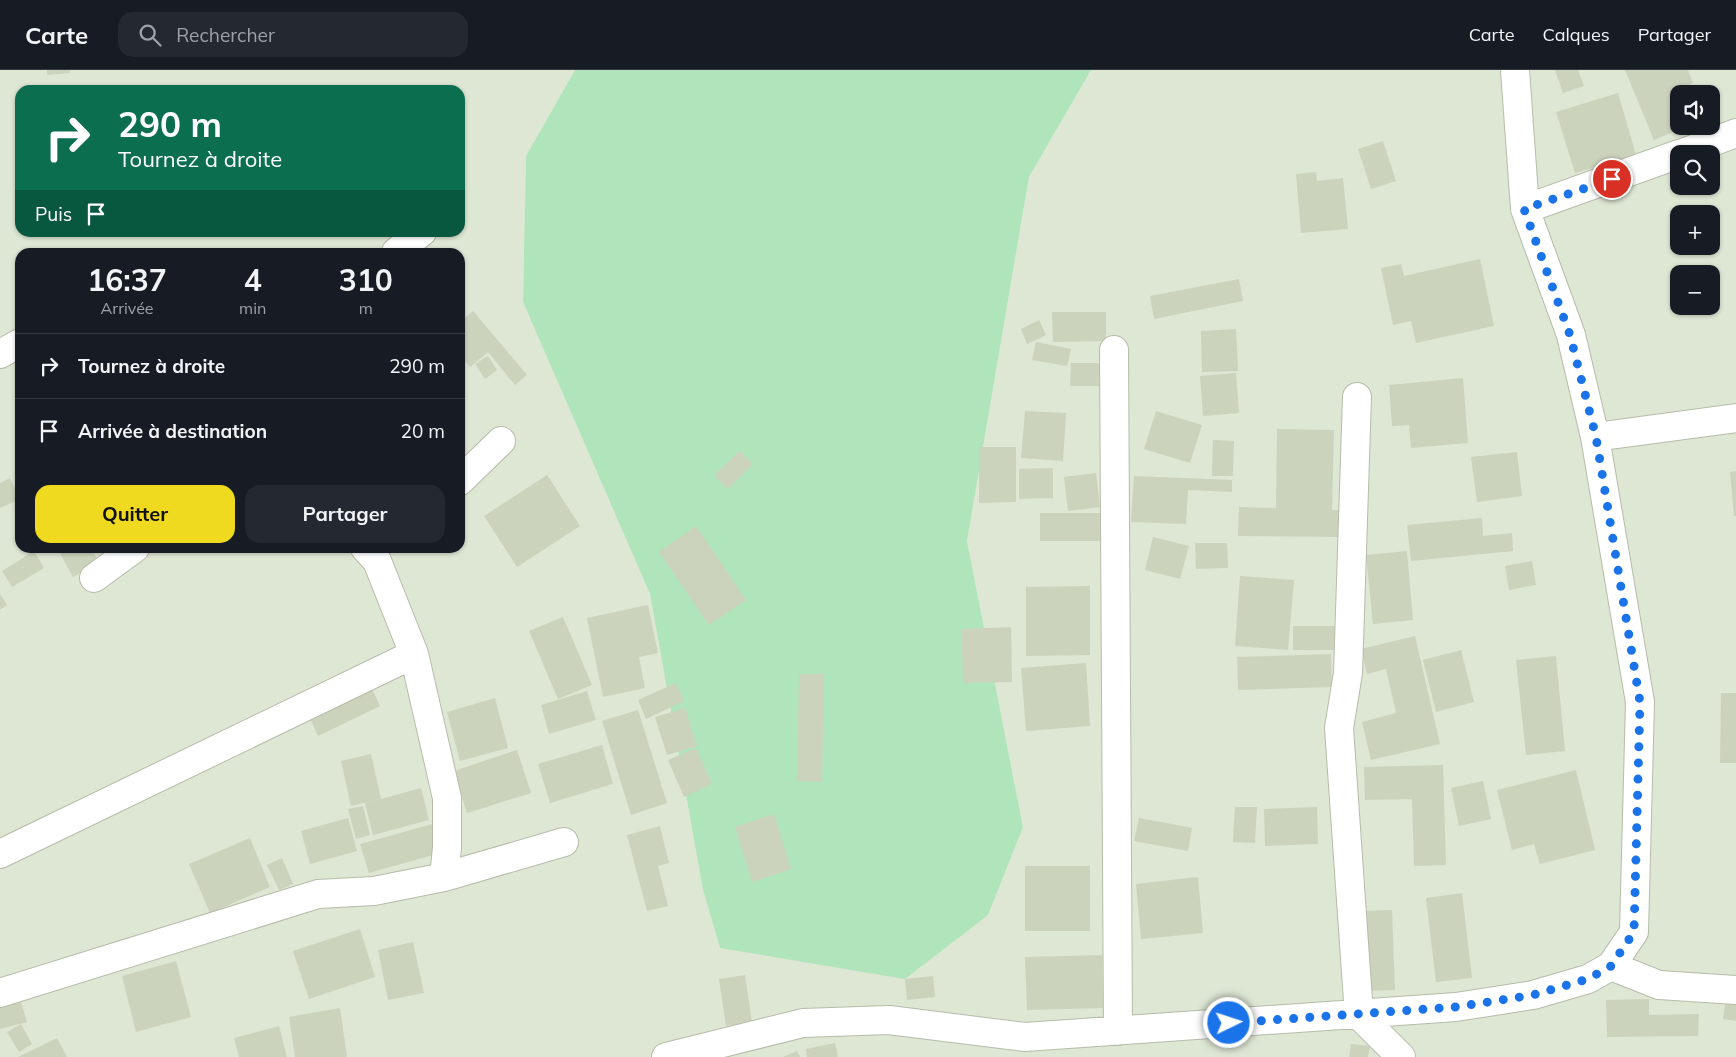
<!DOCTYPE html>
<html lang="fr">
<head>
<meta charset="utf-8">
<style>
  :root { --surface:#171b24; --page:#242831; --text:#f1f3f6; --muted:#9ea1a6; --line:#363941; --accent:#efda20 }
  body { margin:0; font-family:Mulish,sans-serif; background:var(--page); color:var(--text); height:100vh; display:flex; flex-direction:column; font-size:19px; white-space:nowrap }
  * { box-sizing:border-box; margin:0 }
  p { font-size:16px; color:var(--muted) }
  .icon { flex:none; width:28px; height:28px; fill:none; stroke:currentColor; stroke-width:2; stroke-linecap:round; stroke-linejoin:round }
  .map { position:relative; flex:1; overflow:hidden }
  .sheet { position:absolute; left:15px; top:178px; width:450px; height:305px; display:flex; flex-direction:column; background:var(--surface); border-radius:15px; box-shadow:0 1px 4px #0004 }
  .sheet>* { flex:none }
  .hud { position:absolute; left:15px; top:15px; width:450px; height:152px; border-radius:15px; box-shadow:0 1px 4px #0004; background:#0b6e4f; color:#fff; overflow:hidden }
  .fabs { position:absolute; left:1670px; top:15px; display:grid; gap:10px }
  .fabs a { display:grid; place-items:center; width:50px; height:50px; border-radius:10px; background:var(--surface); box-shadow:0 1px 4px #0004; font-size:25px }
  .pin { position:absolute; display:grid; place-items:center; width:42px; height:42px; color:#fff; margin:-21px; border:2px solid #fff; border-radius:50%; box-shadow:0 1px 5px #0007 }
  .me { position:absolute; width:55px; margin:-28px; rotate:86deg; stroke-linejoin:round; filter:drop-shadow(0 0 4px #0008) }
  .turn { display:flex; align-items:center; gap:18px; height:105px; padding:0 20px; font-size:22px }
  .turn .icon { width:65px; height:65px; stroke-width:2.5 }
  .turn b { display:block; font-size:35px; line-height:42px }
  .then { display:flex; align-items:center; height:48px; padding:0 20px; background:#0003; gap:10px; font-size:19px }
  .eta { display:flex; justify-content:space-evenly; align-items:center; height:85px; text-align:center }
  .eta b { font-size:30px; font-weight:700; line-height:35px }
  .button { display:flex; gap:10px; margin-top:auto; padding:10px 20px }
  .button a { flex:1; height:58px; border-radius:15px; background:var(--accent); color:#111; font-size:20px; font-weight:700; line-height:58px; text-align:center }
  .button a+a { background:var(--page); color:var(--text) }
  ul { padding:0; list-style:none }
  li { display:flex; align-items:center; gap:15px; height:65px; padding:0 20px; border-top:1px solid var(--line) }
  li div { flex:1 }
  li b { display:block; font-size:19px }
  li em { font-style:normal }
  header { display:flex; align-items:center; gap:30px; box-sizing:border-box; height:70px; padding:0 25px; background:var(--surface); border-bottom:1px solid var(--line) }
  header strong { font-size:24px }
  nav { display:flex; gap:28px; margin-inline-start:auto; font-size:18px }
  .search { width:350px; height:45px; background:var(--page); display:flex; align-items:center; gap:12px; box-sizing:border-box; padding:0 18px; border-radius:15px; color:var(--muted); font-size:19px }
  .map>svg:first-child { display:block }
  .residential { fill:#dee6d4; fill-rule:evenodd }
  .green { fill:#b0e4bb }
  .building { fill:#cbd3bc }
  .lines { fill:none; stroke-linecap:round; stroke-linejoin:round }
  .street-casing { stroke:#b5bda9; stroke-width:30 }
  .street { stroke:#fff; stroke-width:28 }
  .route { stroke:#1a73e8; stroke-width:9; stroke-dasharray:0 16.2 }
</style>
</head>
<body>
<header>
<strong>Carte</strong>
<div class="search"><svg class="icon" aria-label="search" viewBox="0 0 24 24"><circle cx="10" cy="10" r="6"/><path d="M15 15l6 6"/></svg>Rechercher</div>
<nav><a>Carte</a><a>Calques</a><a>Partager</a></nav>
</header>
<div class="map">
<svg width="1736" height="987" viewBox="0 0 1736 987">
  <rect width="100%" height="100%" fill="#edf2e6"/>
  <path class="residential" d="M0 0H575L526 86 523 232 650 524 703 820 720 878 1023 757 967 471 1029 107 1091 0H1736V987H0ZM20 20H460V162H20ZM1679 24H1711V56H1679ZM1679 84H1711V116H1679ZM1679 144H1711V176H1679ZM20 182H460V478H20ZM1679 204H1711V236H1679Z"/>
  <path class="green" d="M575 0H1091L1029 107 967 471 1023 757 988 845 905 909 720 878 703 820 650 524 523 232 526 86Z"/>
  <path class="building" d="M47 0H70V3L47 5Z
    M1555 0H1578L1584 16 1563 23Z
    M1625 0H1688L1693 13 1678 20 1680 24H1679V56H1687L1654 70Z
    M1618 23 1636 85 1575 103 1556 42Z
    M1383 71 1396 111 1371 119 1358 79Z
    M1316 102 1317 111 1343 108 1348 159 1301 163 1296 104Z
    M1480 189 1494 256 1416 273 1411 251 1393 255 1381 198 1401 194 1404 206Z
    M1239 209 1243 231 1154 249 1150 226Z
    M473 241 527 305 515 315 488 282 470 297 460 285V252Z
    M1052 242H1106V271L1053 272Z
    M1039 250 1046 265 1027 274 1021 259Z
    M1236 259 1238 301 1202 302 1201 261Z
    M1036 272 1071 279 1067 296 1032 290Z
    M488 286 497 300 485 309 475 294Z
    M1071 293H1105L1104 316H1070Z
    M1236 303 1239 343 1203 346 1200 306Z
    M1463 308 1468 373 1411 378 1409 355 1392 356 1389 315Z
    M1025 341 1066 343 1063 391 1021 388Z
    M1156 341 1202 355 1190 393 1144 379Z
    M1277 359 1334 360 1332 440H1343V467L1238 466 1239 437 1276 438Z
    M1213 370 1234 371 1233 406H1212Z
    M979 377H1016V432L979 433Z
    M740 381 753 394 728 419 714 405Z
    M1517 382 1522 426 1477 432 1471 387Z
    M1053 398V428L1019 429V399Z
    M1736 401V446H1734L1730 402Z
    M1096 403 1100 437 1068 441 1064 407Z
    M547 405 580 456 517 497 484 446Z
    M1134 406 1232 410V422L1188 420 1186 454 1131 452Z
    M10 408 20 429 0 438V413Z
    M1040 443H1105V471H1040Z
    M1482 448 1483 466 1512 463 1513 481 1411 491 1407 455Z
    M696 456 746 530 709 555 659 482Z
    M1153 467 1189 476 1180 509 1145 500Z
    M1195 473H1227L1228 498 1196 499Z
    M57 478H91L99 492 73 507Z
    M34 481 44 498 12 517 2 501Z
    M1407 481 1413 550 1373 554 1366 485Z
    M1532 491 1536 515 1509 520 1505 496Z
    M1240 506 1294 510 1288 580 1235 576Z
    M1090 516V585L1026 586V517Z
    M0 524 7 535 0 540Z
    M648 535 658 583 639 587 645 618 603 627 587 548Z
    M563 547 592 615 558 629 529 561Z
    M1293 556H1338V580H1293Z
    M1011 557 1012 612 963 613 961 559Z
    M1415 566 1440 674 1371 690 1362 652 1396 643 1386 599 1367 604 1361 579Z
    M1461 580 1474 632 1436 642 1423 590Z
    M1331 584 1332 617 1238 620 1237 587Z
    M1556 586 1565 681 1526 685 1516 590Z
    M1086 593 1090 656 1026 661 1021 598Z
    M799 604H824L822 712 797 711Z
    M676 613 684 631 646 649 638 630Z
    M371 617 380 636 318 666 309 646Z
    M587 621 596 650 549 664 541 635Z
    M1721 623H1736V693H1720Z
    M495 628 508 678 460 691 447 642Z
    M685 638 697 676 667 685 655 647Z
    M638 640 667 733 631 745 602 651Z
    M602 675 613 714 550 733 538 694Z
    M696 678 712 714 684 727 668 690Z
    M517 680 531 723 467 743 454 701Z
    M371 684 381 729 421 718 429 750 373 765 365 733 376 730 351 736 341 691Z
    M1443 695 1446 795 1414 796 1412 729 1365 730 1364 697Z
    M1576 700 1595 780 1540 794 1534 774 1512 780 1497 720Z
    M1483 711 1491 749 1459 756 1451 718Z
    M363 736 370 765 356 769 348 739Z
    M1235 737H1257L1255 773 1233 772Z
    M1317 737 1318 774 1265 776 1264 739Z
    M774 744 791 799 752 812 735 757Z
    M348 748 357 781 310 794 301 761Z
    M1139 748 1192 758 1188 781 1134 771Z
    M436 753 444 782 369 803 360 774Z
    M660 756 669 793 658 796 668 836 647 841 627 765Z
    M250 768 270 817 210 843 189 794Z
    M282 788 293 814 279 820 267 795Z
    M1025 796H1090V861H1025Z
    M1198 807 1203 863 1141 869 1136 814Z
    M1462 823 1472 908 1436 912 1426 828Z
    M1392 840 1395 920 1363 921 1361 841Z
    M360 859 375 907 309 929 293 881Z
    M413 872 424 923 388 930 378 880Z
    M1102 885 1103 938 1027 940 1025 887Z
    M176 891 191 947 136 962 122 906Z
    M745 905 752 952 726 956 719 909Z
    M933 906 935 927 907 930 905 909Z
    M17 920 27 952 0 959V925Z
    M1726 928 1736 929V951L1723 949Z
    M1649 929V945L1699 944 1698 966 1607 967 1606 930Z
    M340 938 347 987H295L289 947Z
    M21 954 32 974 19 982 7 962Z
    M279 956 287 987H239L234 968Z
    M57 968 67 987H18Z
    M835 973 838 987H807L806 979Z
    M1351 974 1370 976 1368 987H1349Z
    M797 981 800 987H783Z"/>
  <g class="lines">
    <g class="street-casing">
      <path id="street" d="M1515 0 1525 139 1571 265 1595 367 1640 632 1634 862 1611 896
        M1680 84 1736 63
        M1525 139 1679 84
        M396 182 422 162
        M1114 280 1118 961
        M0 284 20 273
        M1357 327 1348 603 1339 658 1359 945 1401 987
        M1595 367 1736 348
        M460 411 501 371
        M365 478 377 491 414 584 447 728V778L444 807
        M94 508 135 478
        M0 784 414 584
        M0 923 318 824 374 821 444 807 564 772
        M666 987 803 953 889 950 1025 967 1456 937 1533 925 1588 909 1611 896 1659 915 1736 920"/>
    </g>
    <use href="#street" class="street"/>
  </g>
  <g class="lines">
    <path class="route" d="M1229 953 1456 937 1533 925 1588 909 1611 896 1634 862 1640 632 1596 367 1570 265 1524 139 1612 109"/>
  </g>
</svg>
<div class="fabs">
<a><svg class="icon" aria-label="sound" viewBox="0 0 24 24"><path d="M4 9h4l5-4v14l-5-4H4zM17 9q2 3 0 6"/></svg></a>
<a><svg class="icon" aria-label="search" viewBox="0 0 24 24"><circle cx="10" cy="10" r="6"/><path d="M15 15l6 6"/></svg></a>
<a>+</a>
<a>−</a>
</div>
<div class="pin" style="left:1612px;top:109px;background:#d93025"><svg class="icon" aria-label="arrive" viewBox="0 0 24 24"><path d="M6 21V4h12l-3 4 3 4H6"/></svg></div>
<svg class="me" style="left:1229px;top:953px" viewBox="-20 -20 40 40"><circle r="17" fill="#1a73e8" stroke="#fff" stroke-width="3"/><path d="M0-11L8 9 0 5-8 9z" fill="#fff"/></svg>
<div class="hud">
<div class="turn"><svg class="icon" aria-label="right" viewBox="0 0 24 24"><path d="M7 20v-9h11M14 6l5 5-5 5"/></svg><div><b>290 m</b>Tournez à droite</div></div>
<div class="then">Puis<svg class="icon" aria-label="arrive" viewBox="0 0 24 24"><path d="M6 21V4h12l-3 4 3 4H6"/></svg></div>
</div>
<section class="sheet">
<div class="eta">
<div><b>16:37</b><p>Arrivée</p></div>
<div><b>4</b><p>min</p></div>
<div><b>310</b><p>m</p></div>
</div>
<ul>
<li><svg class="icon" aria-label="right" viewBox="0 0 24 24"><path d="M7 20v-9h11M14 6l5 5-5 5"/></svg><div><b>Tournez à droite</b></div><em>290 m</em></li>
<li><svg class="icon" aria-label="arrive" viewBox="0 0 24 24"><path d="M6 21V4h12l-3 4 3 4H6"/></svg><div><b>Arrivée à destination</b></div><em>20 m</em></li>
</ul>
<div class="button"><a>Quitter</a><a>Partager</a></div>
</section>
</div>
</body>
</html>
